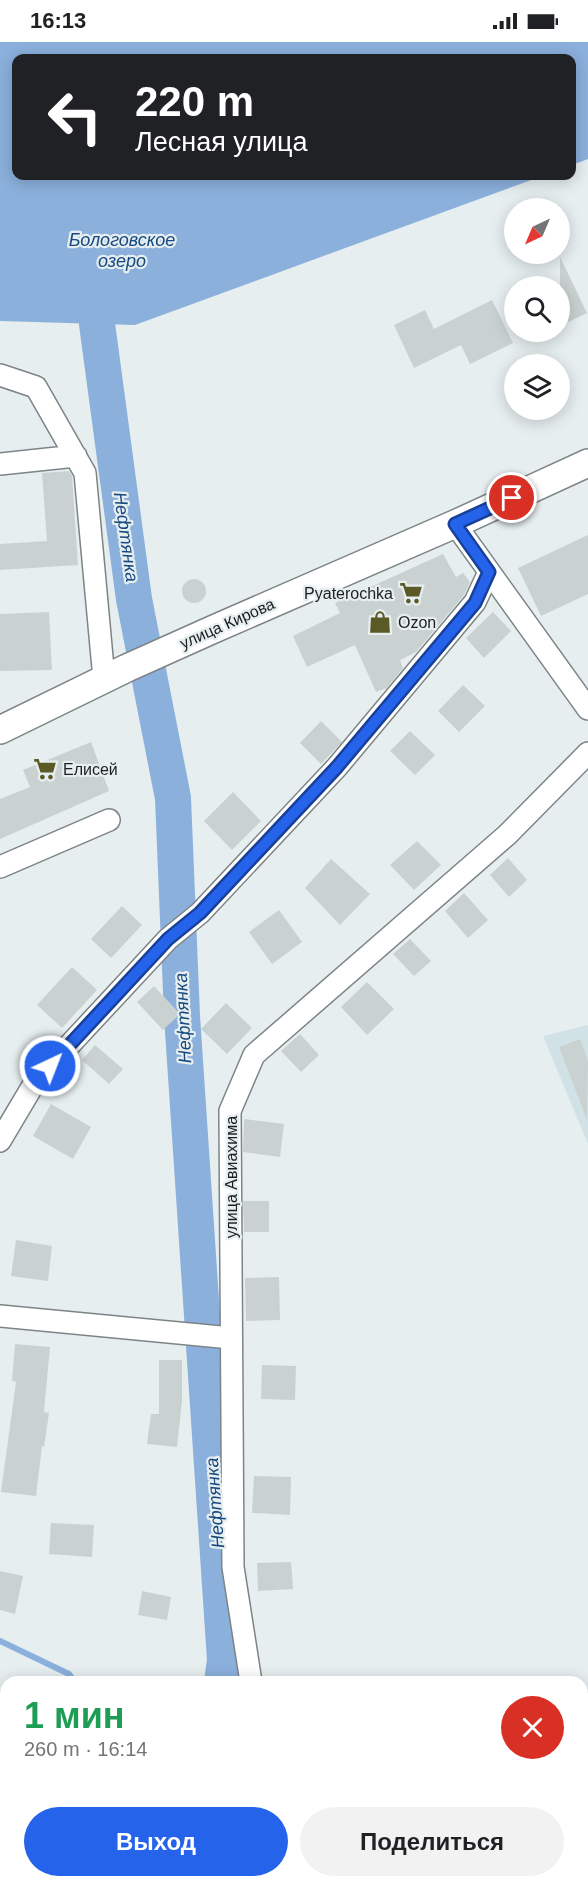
<!DOCTYPE html>
<html lang="ru">
<head>
<meta charset="utf-8">
<style>
  :root { --surface:#fff; --page:#f2f2f2; --text:#202124; --muted:#757577; --accent:#2563eb }
  body { margin:0; font-family:Arial,sans-serif; background:var(--page); color:var(--text); height:100vh; display:flex; flex-direction:column; font-size:22px; white-space:nowrap }
  * { box-sizing:border-box; margin:0 }
  p { font-size:20px; color:var(--muted) }
  .icon { flex:none; width:33px; height:33px; fill:none; stroke:currentColor; stroke-width:2; stroke-linecap:round; stroke-linejoin:round }
  .map { position:relative; flex:1; overflow:hidden }
  .details { position:absolute; left:0px; top:1634px; width:588px; height:212px; display:flex; flex-direction:column; background:var(--surface); border-radius:18px 18px 0 0; box-shadow:0 3px 15px #0003 }
  .details>* { flex:none }
  .guide { position:absolute; left:12px; top:12px; width:564px; height:126px; border-radius:12px; box-shadow:0 3px 15px #0003; background:#202124; color:#fff; overflow:hidden }
  .needle { width:39px; rotate:224deg }
  .buttons { position:absolute; left:504px; top:156px; display:grid; gap:12px }
  .buttons a { display:grid; place-items:center; width:66px; height:66px; border-radius:50%; background:var(--surface); box-shadow:0 3px 15px #0003; font-size:30px }
  .pin { position:absolute; display:grid; place-items:center; width:51px; height:51px; color:#fff; margin:-26px; border:3px solid #fff; border-radius:50%; box-shadow:0 2px 6px #0007 }
  .me { position:absolute; width:66px; margin:-33px; rotate:43deg; stroke-linejoin:round; filter:drop-shadow(0 0 4px #0008) }
  .turn { display:flex; align-items:center; gap:21px; height:126px; padding:0 24px; font-size:27px }
  .turn .icon { width:78px; height:78px; stroke-width:2.5 }
  .turn b { display:block; font-size:42px; line-height:51px }
  .round { display:grid; place-items:center; flex:none; width:63px; height:63px; border-radius:32px; background:var(--page) }
  .overview { display:flex; align-items:center; justify-content:space-between; height:102px; padding:0 24px }
  h1 { font-size:36px; font-weight:700; line-height:45px; color:#1e9e55 }
  .primary-button { display:flex; gap:12px; margin-top:auto; padding:12px 24px }
  .primary-button a { flex:1; height:69px; border-radius:36px; background:var(--accent); color:#fff; font-size:24px; font-weight:700; line-height:69px; text-align:center }
  .primary-button a+a { background:var(--page); color:var(--text) }
  .status { display:flex; justify-content:space-between; align-items:center; height:42px; padding:0 30px; background:var(--surface); direction:ltr }
  .status svg { height:16px; fill:currentColor }
  .map>svg:first-child { display:block }
  .built { fill:#d1e2e6 }
  .green { fill:#9ac8d2 }
  .water { fill:#8bb0dc }
  .lines { fill:none; stroke-linecap:round; stroke-linejoin:round }
  .stream { stroke:#8bb0dc; stroke-width:6 }
  .river { stroke:#8bb0dc; stroke-width:36 }
  .building { fill:#cad2d1 }
  .minor-casing { stroke:#7d8486; stroke-width:24 }
  .major-casing { stroke:#7d8486; stroke-width:30 }
  .minor { stroke:#fff; stroke-width:21 }
  .major { stroke:#fff; stroke-width:27 }
  .route-casing { stroke:#184099; stroke-width:15 }
  .route { stroke:#2563eb; stroke-width:10 }
  .labels { text-anchor:middle; stroke-width:4.5; stroke-linejoin:round; paint-order:stroke }
  .poi-label { font-size:16px; fill:#1d2021; stroke:#e6eef0; text-anchor:start }
  .street-label { font-size:16px; fill:#1d2021; stroke:#e6eef0 }
  .water-label { font-size:18px; font-style:italic; fill:#174980; stroke:#e6eef0 }
</style>
</head>
<body>
<div class="status"><b>16:13</b><svg viewBox="0 0 49 12"><path d="M0 12V9h3v3zM5 12V6h3v6zM10 12V3h3v9zM15 12V0h3v12zM26 1h20v11H26zM47 4h2v5h-2z"/></svg></div>
<div class="map">
<svg width="588" height="1844" viewBox="0 0 588 1844">
  <rect width="100%" height="100%" fill="#e6eef0"/>
  <path class="built" d="M588 983V1102L543 994Z"/>
  <path class="green" d="M6 1763V1839H192L196 1844H4L0 1840V1770Z"/>
  <path class="water" d="M0 0H588V117L572 123V16H16V134H542L135 283 0 279Z"/>
  <g class="lines">
    <path class="stream" d="M0 1599 69 1632 75 1640
      M229 1839 235 1844"/>
    <path class="river" d="M97 282 134 557 173 756 182 974 225 1618 222 1640
      M248 1839 249 1844"/>
  </g>
  <path class="building" d="M560 215 587 271 560 284Z
    M492 258 513 301 470 322 461 303 414 326 394 283 425 268 434 287Z
    M69 429 72 434 78 523 0 528V502L47 499 42 431Z
    M588 493V552L541 574 518 526Z
    M443 512 456 535 463 531 470 540 464 553 416 610 400 618 403 626 387 646 376 650 355 603 307 625 293 594 340 571 335 561Z
    M182 549a12 12 0 1 1 24 0a12 12 0 1 1-24 0Z
    M49 570 52 628 0 629V572Z
    M493 570 511 589 484 616 466 596Z
    M463 643 485 664 459 690 438 669Z
    M321 679 342 700 321 722 300 701Z
    M410 689 435 713 415 733 390 709Z
    M91 700 109 749 0 797V757L30 745 23 728Z
    M233 750 261 779 232 808 204 779Z
    M417 799 441 823 414 848 390 823Z
    M508 816 527 838 509 855 490 833Z
    M331 817 370 852 340 883 305 846Z
    M464 851 488 878 468 896 445 869Z
    M122 864 142 883 111 916 91 897Z
    M279 868 302 900 272 922 249 890Z
    M410 897 431 919 414 934 393 912Z
    M72 925 97 948 62 986 37 963Z
    M367 940 394 967 367 993 341 965Z
    M154 944 180 972 163 988 137 960Z
    M226 961 252 986 227 1012 201 987Z
    M300 992 319 1013 301 1030 281 1009Z
    M580 997 588 1019 587 1078 559 1005Z
    M95 1003 123 1027 109 1042 82 1018Z
    M51 1062 91 1085 73 1117 33 1094Z
    M244 1077 284 1082 280 1115 243 1110Z
    M243 1159H269V1190H244Z
    M16 1198 52 1204 48 1239 11 1234Z
    M279 1235 280 1278 246 1279 245 1236Z
    M15 1302 50 1305 44 1370 49 1371 44 1405 42 1404 36 1454 1 1450 16 1340 12 1339Z
    M159 1318H182V1359L177 1405 147 1402 151 1372H159Z
    M262 1323 296 1324 295 1358 261 1357Z
    M254 1434 291 1435 290 1473 252 1471Z
    M51 1481 94 1483 92 1515 49 1512Z
    M291 1520 293 1547 258 1549 257 1521Z
    M0 1529 23 1534 15 1572 0 1568Z
    M142 1549 171 1555 167 1578 138 1573Z"/>
  <g class="lines">
    <g class="minor-casing">
      <path id="minor" d="M0 333 36 345 85 431 104 637
        M0 422 76 414
        M455 482 588 667
        M0 825 109 778
        M0 1099 35 1040 168 897 200 871 337 725 475 560 489 530
        M0 1274 231 1296
        M251 1640 233 1525 230 1069 254 1013 507 793 588 711"/>
    </g>
    <g class="major-casing">
      <path id="major" d="M0 688 127 626 214 587 455 482 588 421"/>
    </g>
    <use href="#minor" class="minor"/>
    <use href="#major" class="major"/>
  </g>
  <g class="lines">
    <g class="route-casing">
      <path id="route" d="M50 1024 168 897 200 871 337 725 475 561 489 530 455 482 512 456"/>
    </g>
    <use href="#route" class="route"/>
  </g>
  <defs>
    <g id="supermarket-bare" transform="scale(1.8)"><path d="M-6-5.5h2.5l.6 2H6L4.5 2H-2.5L-4.4-4H-6ZM-1.5 3.2a1.3 1.3 0 1 0 .1 0ZM3 3.2a1.3 1.3 0 1 0 .1 0Z" fill="#5b5a27" stroke="#e6eef0" stroke-width="2.5" paint-order="stroke"/></g>
    <g id="shop-bare" transform="scale(1.8)"><path d="M-5-2.5h2.3a2.7 3.5 0 0 1 5.4 0H5L5.5 6h-11ZM-1.5-2.5h3a1.5 2.3 0 0 0-3 0Z" fill="#5b5a27" stroke="#e6eef0" stroke-width="2.5" paint-order="stroke"/></g>
  </defs>
  <g fill-rule="evenodd">
    <use href="#supermarket-bare" x="411" y="551"/>
    <use href="#shop-bare" x="380" y="580"/>
    <use href="#supermarket-bare" x="45" y="727"/>
  </g>
  <g class="labels">
    <g class="poi-label">
      <text x="393" y="557" text-anchor="end">Pyaterochka</text>
      <text x="398" y="586">Ozon</text>
      <text x="63" y="733">Елисей</text>
    </g>
    <g class="street-label">
      <text transform="translate(227 581) rotate(-24)" y="6">улица Кирова</text>
      <text transform="translate(231 1135) rotate(-90)" y="6">улица Авиахима</text>
    </g>
    <g class="water-label">
      <text x="122" y="204">Бологовское<tspan x="122" dy="21">озеро</tspan></text>
      <text transform="translate(126 495) rotate(82)" y="6">Нефтянка</text>
      <text transform="translate(183 976) rotate(-93)" y="6">Нефтянка</text>
      <text transform="translate(215 1461) rotate(-94)" y="6">Нефтянка</text>
    </g>
  </g>
</svg>
<div class="buttons">
<a><svg class="needle" viewBox="-14 -14 28 28"><path d="M0-13l5 13h-10z" fill="#e53935"/><path d="M0 13l5-13h-10z" fill="#757577"/></svg></a>
<a><svg class="icon" aria-label="search" viewBox="0 0 24 24"><circle cx="10" cy="10" r="6"/><path d="M15 15l6 6"/></svg></a>
<a><svg class="icon" aria-label="layers" viewBox="0 0 24 24"><path d="M12 4l9 5-9 5-9-5zM3 14l9 5 9-5"/></svg></a>
</div>
<div class="pin" style="left:512px;top:456px;background:#d93025"><svg class="icon" aria-label="arrive" viewBox="0 0 24 24"><path d="M6 21V4h12l-3 4 3 4H6"/></svg></div>
<svg class="me" style="left:50px;top:1024px" viewBox="-20 -20 40 40"><circle r="17" fill="#2563eb" stroke="#fff" stroke-width="3"/><path d="M0-11L8 9 0 5-8 9z" fill="#fff"/></svg>
<div class="guide">
<div class="turn"><svg class="icon" aria-label="left" viewBox="0 0 24 24"><path d="M17 20v-9H6M10 6l-5 5 5 5"/></svg><div><b>220 m</b>Лесная улица</div></div>
</div>
<section class="details">
<div class="overview"><div><h1>1 мин</h1><p>260 m · 16:14</p></div><a class="round" style="background:#d93025;color:#fff"><svg class="icon" aria-label="close" viewBox="0 0 24 24"><path d="M6 6l12 12M18 6L6 18"/></svg></a></div>
<div class="primary-button"><a>Выход</a><a>Поделиться</a></div>
</section>
</div>
</body>
</html>
